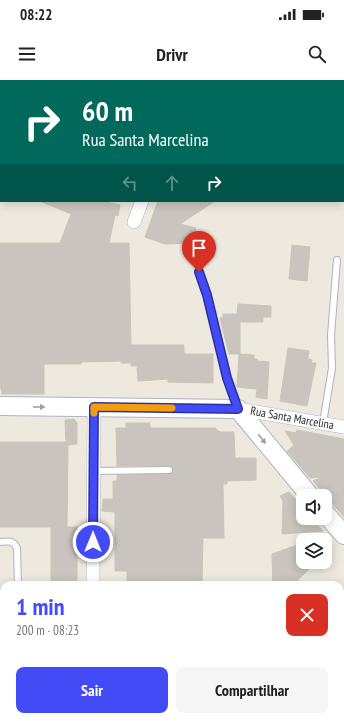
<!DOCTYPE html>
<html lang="pt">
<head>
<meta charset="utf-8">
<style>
  :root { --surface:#fff; --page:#f6f6f6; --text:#222; --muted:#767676; --accent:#424bf6 }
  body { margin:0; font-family:"PT Sans Narrow",sans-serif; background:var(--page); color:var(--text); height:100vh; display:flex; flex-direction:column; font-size:15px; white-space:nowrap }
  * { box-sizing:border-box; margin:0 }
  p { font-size:13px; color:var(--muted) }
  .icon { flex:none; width:22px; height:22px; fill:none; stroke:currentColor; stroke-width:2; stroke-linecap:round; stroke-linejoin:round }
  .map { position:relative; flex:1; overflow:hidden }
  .details { position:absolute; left:0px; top:501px; width:344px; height:140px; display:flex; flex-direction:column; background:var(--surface); border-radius:12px 12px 0 0; box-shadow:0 2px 10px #0003 }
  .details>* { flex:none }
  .banner { position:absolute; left:0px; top:0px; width:344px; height:122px; box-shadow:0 2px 10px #0003; background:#00695c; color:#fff; overflow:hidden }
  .buttons { position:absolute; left:296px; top:409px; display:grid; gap:8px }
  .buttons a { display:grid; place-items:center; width:36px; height:36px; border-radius:8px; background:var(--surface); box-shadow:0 2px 10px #0003; font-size:20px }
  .pin { position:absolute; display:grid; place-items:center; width:34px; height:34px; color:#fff; margin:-41px -17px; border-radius:50% 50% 50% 0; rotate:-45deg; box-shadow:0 0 4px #0007 }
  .pin .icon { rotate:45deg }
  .me { position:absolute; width:44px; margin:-22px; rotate:0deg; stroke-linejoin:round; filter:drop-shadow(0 0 3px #0008) }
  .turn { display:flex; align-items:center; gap:14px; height:84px; padding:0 16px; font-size:18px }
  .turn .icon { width:52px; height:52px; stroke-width:2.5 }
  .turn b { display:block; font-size:28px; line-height:34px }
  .lanes { display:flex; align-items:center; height:38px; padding:0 16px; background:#0003; justify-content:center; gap:20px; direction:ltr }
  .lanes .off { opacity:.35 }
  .round { display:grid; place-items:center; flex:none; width:42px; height:42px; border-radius:8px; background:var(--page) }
  .head { display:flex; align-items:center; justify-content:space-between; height:68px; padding:0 16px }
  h1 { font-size:24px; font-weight:800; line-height:30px; color:var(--accent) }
  .primary-button { display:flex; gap:8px; margin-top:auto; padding:8px 16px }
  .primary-button a { flex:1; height:46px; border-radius:8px; background:var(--accent); color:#fff; font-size:16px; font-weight:800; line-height:46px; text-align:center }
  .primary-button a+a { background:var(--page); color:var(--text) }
  .status { display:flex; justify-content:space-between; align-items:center; height:28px; padding:0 20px; background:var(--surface); direction:ltr }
  .status svg { height:11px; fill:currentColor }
  header { display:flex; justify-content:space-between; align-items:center; height:52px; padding:0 16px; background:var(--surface); font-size:18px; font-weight:800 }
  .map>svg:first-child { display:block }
  .education { fill:#eee8ce }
  .building { fill:#c9c5be; stroke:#c8c5b8 }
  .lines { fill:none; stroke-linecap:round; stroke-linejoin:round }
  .lane-casing { stroke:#b2b2bf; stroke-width:8 }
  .street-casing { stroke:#b2b2bf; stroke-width:14 }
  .secondary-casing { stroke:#b2b2bf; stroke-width:20 }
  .lane { stroke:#fff; stroke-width:6 }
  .street { stroke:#fff; stroke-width:13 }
  .secondary { stroke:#fff; stroke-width:18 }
  .oneway { fill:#a0a0a0 }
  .route-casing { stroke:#2b31a0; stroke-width:10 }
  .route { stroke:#424bf6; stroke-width:7 }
  .slow { stroke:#f59e0b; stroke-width:7 }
  .labels { text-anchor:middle; stroke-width:3.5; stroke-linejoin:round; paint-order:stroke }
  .street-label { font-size:12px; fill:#2c2c2c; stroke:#fff }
</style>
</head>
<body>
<div class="status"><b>08:22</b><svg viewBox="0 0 49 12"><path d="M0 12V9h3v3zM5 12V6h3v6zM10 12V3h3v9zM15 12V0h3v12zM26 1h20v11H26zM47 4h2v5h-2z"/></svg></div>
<header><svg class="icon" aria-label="menu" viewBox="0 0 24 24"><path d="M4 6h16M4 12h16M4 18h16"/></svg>Drivr<svg class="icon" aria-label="search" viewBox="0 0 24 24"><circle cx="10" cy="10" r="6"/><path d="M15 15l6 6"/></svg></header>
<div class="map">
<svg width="344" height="641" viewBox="0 0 344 641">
  <rect width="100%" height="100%" fill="#ede9de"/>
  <path class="education" d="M212 637H317V641H212Z"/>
  <path class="building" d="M40 121H106V122L120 125 118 136 115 135 109 163H129L131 265H184V274H213V303L168 302V299L138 301 137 286H131V283H121V281L81 282V284H44V314H2L1 308H0V163H60L71 134Z
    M158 121H215L180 144 196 148 190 163 165 164 145 157Z
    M292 165 310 167 307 201 289 199Z
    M238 224 271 226V237H263V242H240V274L254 275V279H257V281L269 282 267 319 256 317 257 309 237 307 239 274H229L220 238H223V234H237Z
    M288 268 309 271 308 279 312 280 311 283H316L307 326 280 321Z
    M74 339 77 343V364L68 365 67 447H77V505H51V447H0V362H66L65 340Z
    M126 343H150V348H215L220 352H234L235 378H256V400L227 401V404H223L224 458H203L202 501 127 502V491H115V432L102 431 103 419H113V401H117V395L169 394 173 390V387L169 386H117L116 348H126Z
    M297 350 344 359V437L313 401 322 397 310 398 287 371 294 365 285 351 296 353Z
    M289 412 303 428V438H311L323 451 282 454 283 421 280 416Z
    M303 463V482H316L293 505H273L272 474Z"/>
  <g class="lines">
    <g class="lane-casing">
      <path id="lane" d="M16 1 17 0
        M0 39 1 37
        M199 192 207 215 227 298 238 327
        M323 343 332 288 331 255 337 180
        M93 391 169 390
        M0 462C8 461 13 460 17 468L18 505"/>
    </g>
    <g class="street-casing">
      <path id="street" d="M184 1V0
        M134 142 142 121
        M238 329 344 347
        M93 505 94 327
        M91 641V637
        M328 641V637"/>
    </g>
    <g class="secondary-casing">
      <path id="secondary" d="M0 326 238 329 310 416
        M325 433 344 455
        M340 567 344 566
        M0 569H4"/>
    </g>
    <use href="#lane" class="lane"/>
    <use href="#street" class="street"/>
    <use href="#secondary" class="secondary"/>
  </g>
  <defs><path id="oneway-solid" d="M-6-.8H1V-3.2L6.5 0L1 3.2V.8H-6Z"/></defs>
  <g class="oneway">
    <use href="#oneway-solid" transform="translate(39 327) rotate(1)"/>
    <use href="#oneway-solid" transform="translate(262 359) rotate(52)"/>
  </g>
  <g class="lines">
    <g class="route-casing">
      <path id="route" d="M93 462 94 327 238 329 227 298 207 215 199 192"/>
    </g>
    <use href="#route" class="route"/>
    <path class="slow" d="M94 333V327L172 328"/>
  </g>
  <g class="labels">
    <g class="street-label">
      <text transform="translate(292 338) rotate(10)" y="4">Rua Santa Marcelina</text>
    </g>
  </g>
</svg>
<div class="buttons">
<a><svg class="icon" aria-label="sound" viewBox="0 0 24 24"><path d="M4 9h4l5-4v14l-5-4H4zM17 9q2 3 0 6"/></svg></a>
<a><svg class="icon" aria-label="layers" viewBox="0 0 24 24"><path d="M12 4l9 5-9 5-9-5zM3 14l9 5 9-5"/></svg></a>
</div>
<div class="pin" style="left:199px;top:192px;background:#d93025"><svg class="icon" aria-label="arrive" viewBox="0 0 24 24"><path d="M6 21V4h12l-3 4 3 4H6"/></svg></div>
<svg class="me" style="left:93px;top:462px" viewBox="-20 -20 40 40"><circle r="17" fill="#424bf6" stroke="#fff" stroke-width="3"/><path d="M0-11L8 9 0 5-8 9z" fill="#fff"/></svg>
<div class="banner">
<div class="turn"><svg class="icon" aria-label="right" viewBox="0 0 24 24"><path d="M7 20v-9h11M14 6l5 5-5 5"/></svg><div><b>60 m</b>Rua Santa Marcelina</div></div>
<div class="lanes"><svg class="icon off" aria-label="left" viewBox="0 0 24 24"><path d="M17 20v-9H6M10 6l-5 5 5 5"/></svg><svg class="icon off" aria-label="ahead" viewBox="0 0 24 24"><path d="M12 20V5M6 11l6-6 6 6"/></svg><svg class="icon" aria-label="right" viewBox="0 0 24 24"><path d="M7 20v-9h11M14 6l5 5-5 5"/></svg></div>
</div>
<section class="details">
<div class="head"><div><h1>1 min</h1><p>200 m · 08:23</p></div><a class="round" style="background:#d93025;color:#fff"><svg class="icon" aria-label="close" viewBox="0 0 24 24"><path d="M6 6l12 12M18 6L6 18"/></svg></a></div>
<div class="primary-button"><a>Sair</a><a>Compartilhar</a></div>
</section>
</div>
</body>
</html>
